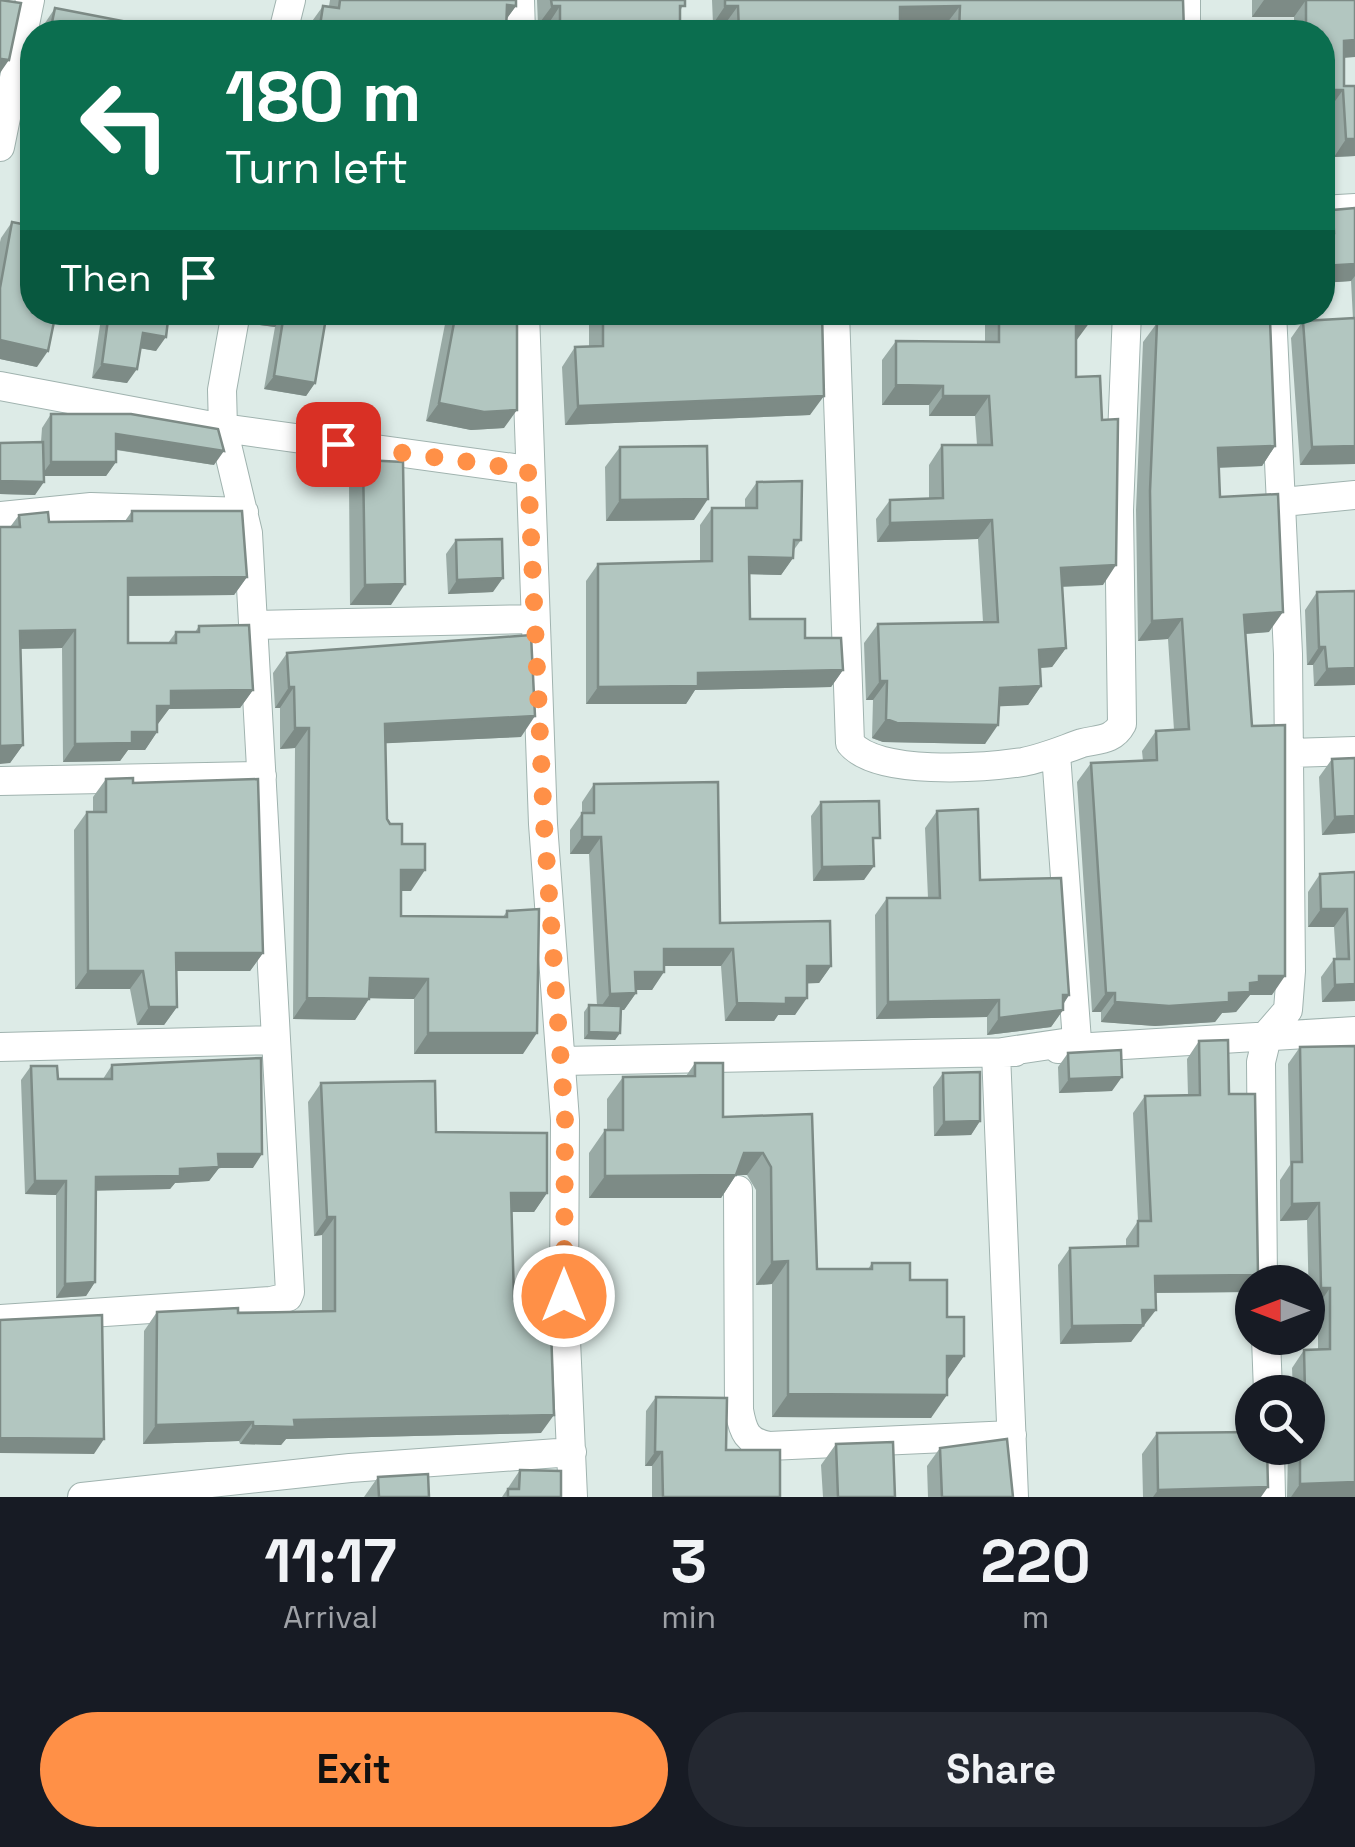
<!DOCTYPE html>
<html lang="en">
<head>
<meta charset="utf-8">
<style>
  :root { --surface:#171b24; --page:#242831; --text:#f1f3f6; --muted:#9ea1a6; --accent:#ff9047 }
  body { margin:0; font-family:"Space Grotesk",sans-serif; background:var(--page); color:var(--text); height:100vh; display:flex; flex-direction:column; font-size:38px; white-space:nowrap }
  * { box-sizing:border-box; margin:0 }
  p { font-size:32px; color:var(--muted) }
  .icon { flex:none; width:55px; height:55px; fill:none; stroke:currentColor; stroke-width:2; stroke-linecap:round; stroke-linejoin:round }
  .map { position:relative; height:1497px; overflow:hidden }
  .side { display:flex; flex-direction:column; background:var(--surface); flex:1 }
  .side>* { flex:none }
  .guide { position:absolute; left:20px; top:20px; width:1315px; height:305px; border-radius:40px; box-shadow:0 2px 8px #0004; background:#0b6e4f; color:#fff; overflow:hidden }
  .needle { width:65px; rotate:270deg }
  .tools { position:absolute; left:1235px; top:1265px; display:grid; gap:20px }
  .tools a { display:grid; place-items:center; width:90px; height:90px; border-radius:50%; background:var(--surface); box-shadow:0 2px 8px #0004; font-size:50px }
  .pin { position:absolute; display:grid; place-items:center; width:85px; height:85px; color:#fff; margin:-42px; border-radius:20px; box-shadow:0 5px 15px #0006 }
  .me { position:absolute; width:110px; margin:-55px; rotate:0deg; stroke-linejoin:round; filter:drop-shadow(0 0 8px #0008) }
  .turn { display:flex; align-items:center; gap:35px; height:210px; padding:0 40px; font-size:45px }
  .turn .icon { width:130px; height:130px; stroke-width:2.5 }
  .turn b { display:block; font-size:70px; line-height:85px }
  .then { display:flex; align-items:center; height:95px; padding:0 40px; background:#0003; gap:20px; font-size:38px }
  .eta { display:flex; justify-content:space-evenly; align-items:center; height:170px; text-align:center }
  .eta b { font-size:60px; font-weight:700; line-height:70px }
  .action { display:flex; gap:20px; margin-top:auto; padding:20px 40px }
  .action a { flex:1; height:115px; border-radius:60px; background:var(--accent); color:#111; font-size:40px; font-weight:700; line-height:115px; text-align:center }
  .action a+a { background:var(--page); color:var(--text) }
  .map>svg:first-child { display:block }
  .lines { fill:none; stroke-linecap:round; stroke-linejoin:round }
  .street-casing { stroke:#a0b3af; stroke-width:30 }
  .street { stroke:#fff; stroke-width:28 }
  .wall { fill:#99aaa5 }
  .shaded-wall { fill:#7d8b86 }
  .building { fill:#b2c6c0; stroke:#7d8b86; stroke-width:2.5 }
  .route { stroke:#ff9047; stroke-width:18; stroke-dasharray:0 32.4 }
</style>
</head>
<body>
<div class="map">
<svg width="1355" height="1497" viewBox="0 0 1355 1497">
  <rect width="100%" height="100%" fill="#ddebe7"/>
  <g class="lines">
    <g class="street-casing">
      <path id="street" d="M520 0 521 32
        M283 32 291 0
        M1186 32V0
        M0 147 30 0
        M1322 210 1355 208
        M525 312 543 824 565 1120 564 1296 573 1497
        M835 312 850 743C876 776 983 768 1023 762 1044 758 1062 750 1082 743 1098 739 1113 741 1122 724L1119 510 1127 312
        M0 386 223 428 528 470
        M1283 502 1355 495
        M0 516 91 507 244 512
        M254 625 535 619
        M1290 753 1355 751
        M0 781 262 776
        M0 1047 275 1040
        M1058 1049 1355 1031
        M562 1061 1015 1052
        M738 1190 739 1410C743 1432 747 1442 769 1446L1012 1435
        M1263 1282 1261 1062 1268 1033 1288 1010 1291 971 1288 654 1272 312
        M0 1319 271 1301 288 1297 290 1292 248 533 223 428 222 390 236 312
        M1266 1338 1268 1392
        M1270 1448 1271 1497
        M82 1497 350 1468 572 1452
        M1014 1497 996 1053 1077 1041 1056 754"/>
    </g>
    <use href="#street" class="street"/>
  </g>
  <path class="wall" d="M330 0H516V6L506 19V32H309L310 24 323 6H329Z
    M537 0H685L680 12V32H547V26L538 25Z
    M712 0H1183L1184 32H947V23L900 25 898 32H726L725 24H713Z
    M1252 0H1355L1344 58V86L1355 156 1334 157 1330 108H1322V32H1294V17H1252Z
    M55 8 179 32H41L43 26Z
    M1355 208V464L1300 465 1291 338 1303 321 1353 319 1351 281 1322 283V225L1333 210Z
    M12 222 37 367 0 359V242L1 238Z
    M102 312H169L156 351 140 348 127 383 92 378Z
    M254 312H327L315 383 306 396 264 389 275 327 253 324Z
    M440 312H517L504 428 471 430 426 421 447 314Z
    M591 312H822L810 415 565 425 562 367 575 347 589 346V315Z
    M985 312H1090L1076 341V377L1103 585 1062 587 1066 648 1052 667 1040 668 1041 686 1028 705 999 706 985 744 883 742 872 738 873 700H866L864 643 878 624 983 622 978 539 877 542 876 519 890 500 929 498V465L942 445H977L975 416H929V405H882V360L896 341 985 342Z
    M1157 323 1275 446 1262 466 1218 468 1220 497 1269 632 1246 634 1272 995H1250L1236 1012 1222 1013 1215 1022 1155 1026 1101 1022V1012H1092L1077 782 1091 763 1143 761 1142 751 1156 731 1174 730 1168 639 1138 641 1136 510 1143 342Z
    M51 414 214 465 116 450V462L106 476H44L35 495 0 494V443L41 442 42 428Z
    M620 447 694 520 606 521 605 467Z
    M363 460 391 605H350L349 481Z
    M757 482 801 540 793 551V558L781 575 750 574V619L805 638 843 670 831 687 695 690 686 704H586V581L598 564 700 561V525L712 508H745V499Z
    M132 511 247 577 234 595 128 596V643H168L176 632H195L199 626 253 690 240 708 169 709 157 724V732L145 750H128L120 761 63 762 62 648 21 649 23 745 10 763V527L19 515 49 522 125 521Z
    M456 540 493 592 448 594 446 554Z
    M1317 592 1355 685 1314 686 1313 665H1307L1305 610Z
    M287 653 521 737 385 743 387 819 402 844 411 891H401V916L503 917 507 911 523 1054H414V999L369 998 355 1020 293 1019 295 748 280 749V708H275L273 673Z
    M1355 758V833L1322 835 1319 777 1332 759Z
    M106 779 133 783 263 953 250 971H177V1007L164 1025H137L130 989H75L74 830 87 812H93V797Z
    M594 784 720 923 831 966 819 983H807L795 1015H778L774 1021H725L721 966H664L652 990H636V993L624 1010H621L620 1033 615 1040 584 1039V1012L589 1005 597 1006 589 854H570V830L582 813V802Z
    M821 802 874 848 864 880 813 881 811 816Z
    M937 811 980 880 1069 995 1063 1005V1010L1051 1027 987 1035V1017L876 1019 875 915 887 898H928L925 828Z
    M1355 872V1001L1322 1002 1321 977 1334 959H1336L1334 927H1308V892L1320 874Z
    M1199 1041 1229 1094 1258 1275 1246 1292 1156 1293 1144 1327H1141L1131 1342 1060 1344 1058 1265 1070 1248 1126 1246V1239L1138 1221 1133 1113 1145 1096 1188 1095 1187 1059Z
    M1300 1047 1355 1497H1287L1288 1451 1290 1448H1308V1392H1293L1292 1368 1304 1350H1318V1305H1309L1307 1220 1280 1221V1180L1290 1165 1288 1064Z
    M1068 1053 1112 1091 1059 1093 1058 1067Z
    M695 1063 723 1117 812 1114 817 1269H868L872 1263 910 1280 947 1317 964 1356 947 1379 931 1418 772 1417V1284L756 1285V1190L747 1175H736L721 1198H589V1153L605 1130H607V1099L623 1077 686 1076Z
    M112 1065 253 1168H219L209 1181 175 1183 170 1189 96 1190 95 1282 86 1296 56 1298V1195L25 1194 21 1080 31 1066 58 1079H103Z
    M943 1073 980 1121 971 1135 934 1136 933 1087Z
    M321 1083 436 1132 547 1193 534 1212H512L514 1299 541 1433 286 1439 281 1445 240 1444 239 1441 143 1444 144 1331 157 1312 322 1311V1235L314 1236 308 1102Z
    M656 1397 726 1450 780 1497H652V1466H645L646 1411Z
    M1157 1433 1261 1497H1143L1142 1454Z
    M836 1444 895 1497H823L821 1465Z
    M940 1448 1013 1497H928L927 1466Z
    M520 1470 561 1497H502Z
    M378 1477 429 1497H364Z"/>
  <path class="shaded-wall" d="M1264 0H1306L1294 17H1252Z
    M507 5 516 6 503 24Z
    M552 6H560L547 26 538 25Z
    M725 6H738L725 24H713Z
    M960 6 947 23 888 25 900 7Z
    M1355 40V57L1331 59 1344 41Z
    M1 59 9 60 0 73V61Z
    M1322 90H1343L1330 108H1322Z
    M1346 139H1355V156L1334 157Z
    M1355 264V276L1351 281 1322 283V266Z
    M261 312H272L284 314 275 327 253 324Z
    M1076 322H1090L1076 341Z
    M143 333 166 337 156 351 133 347Z
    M0 340 48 351 37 367 0 359Z
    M102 364 137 369 127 383 92 378Z
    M274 376 315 383 306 396 264 389Z
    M896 385 943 386 929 405H882Z
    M824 396 810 415 565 425 578 406Z
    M943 396H989L975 416H929Z
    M439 403 517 410 504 428 471 430 426 421Z
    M116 434 224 451 214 465 106 448Z
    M1275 446 1262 466 1204 468 1218 448Z
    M1355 446V464L1300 465 1312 447Z
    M51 462H116L106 476H41Z
    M0 481 44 482 35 495 0 494Z
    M708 499 694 520 606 521 620 500Z
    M992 520 978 539 877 542 890 523Z
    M749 557 793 558 781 575 737 574Z
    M1116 565 1103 585 1047 587 1061 568Z
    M247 577 234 595 115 596 128 578Z
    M503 578 493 592 448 594 457 580Z
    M405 584 391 605H350L365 585Z
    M1283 612 1269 632 1230 635 1244 615Z
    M1182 619 1168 639 1138 641 1152 621Z
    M75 630 62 648 8 649 20 631Z
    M1319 647H1325L1313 665H1307Z
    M1066 648 1052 667 1026 669 1039 650Z
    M1355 668V685L1314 686 1327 669Z
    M843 670 831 687 695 690 686 704H586L598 687 698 673Z
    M880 681H887L873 700H866Z
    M1041 686 1028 705 986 707 1000 688Z
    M289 687H294L280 708H275Z
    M253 690 240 708 169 709 158 724H145L171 691Z
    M535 716 521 737 371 744 385 724Z
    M886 719 998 725 985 744 883 742 872 738Z
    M295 728H309L295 748 280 749Z
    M132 732H157L145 750H128L120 761 63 762 75 744Z
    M23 745 10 763 0 764V746Z
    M1355 816V833L1322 835 1335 817Z
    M582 837H601L589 854H570Z
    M874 866 864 880 813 881 822 867Z
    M401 870H425L411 891H386Z
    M1321 909H1347L1334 927H1308Z
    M664 949H733L721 966H652Z
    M176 953H263L250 971H164Z
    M807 966H831L819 983 795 984Z
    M88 971H143L130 989H75Z
    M635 972H664L652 990H623Z
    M1259 976H1285L1272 995H1250L1236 1012 1222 1013 1215 1022 1155 1026 1101 1022 1115 1002 1229 993 1250 983Z
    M370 978 428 979 414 999 356 998Z
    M1355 984V1001L1322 1002 1335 985Z
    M636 993 624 1010 598 1011 610 994Z
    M1106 993H1115L1101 1012H1092Z
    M1063 995H1069L1059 1010H1063L1051 1027 987 1035 999 1018Z
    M307 998 369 999 355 1020 293 1019Z
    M786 998H807L795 1015H778L774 1021H725L737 1003Z
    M999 1000 987 1017 876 1019 888 1002Z
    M149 1007H177L164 1025H137Z
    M589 1032 620 1033 615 1040 584 1039Z
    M428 1033H537L523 1054H414Z
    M1122 1077 1112 1091 1059 1093 1069 1079Z
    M980 1121 971 1135 934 1136 944 1122Z
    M744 1153H763L747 1175H736L721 1198H589L605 1176Z
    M218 1154H262L253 1168H219L209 1181 175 1183 170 1189 86 1191 96 1177 180 1169Z
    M35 1181H66L56 1195 25 1194Z
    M511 1193H547L534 1212H498Z
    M1319 1203 1307 1220 1280 1221 1292 1204Z
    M327 1217H335L322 1235 314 1236Z
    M788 1261 772 1284 756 1285 772 1262Z
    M1258 1275 1246 1292 1143 1293 1155 1276Z
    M95 1282 86 1296 56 1298 65 1284Z
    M1321 1288H1330L1318 1305H1309Z
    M1142 1310H1156L1131 1342 1060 1344 1072 1326Z
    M947 1356H964L948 1379 931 1378Z
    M788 1394 947 1395 931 1418 772 1417Z
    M554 1415 541 1433 286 1439 281 1445 240 1444 253 1426 294 1420Z
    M253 1422 239 1441 143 1444 156 1425Z
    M0 1438 104 1439 94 1454 0 1453Z
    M655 1452H662L652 1466H645Z
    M1355 1482V1497H1291L1300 1484Z
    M1268 1487 1261 1497H1153L1158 1490Z"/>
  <path class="building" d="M0 0 21 3 9 60 1 59 0 63Z
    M340 0H516V6L507 5 506 32H319L323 6 339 8Z
    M551 0H685V6H680V32H560V6H552Z
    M725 0H1183L1184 32H959L960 6 900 7V29H888V32H739L738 6H725Z
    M1306 0H1355V40L1344 41V86H1355V139H1346L1343 90H1322V32H1306Z
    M55 8 179 32H50Z
    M1355 208V264L1322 266V234L1334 233 1333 210Z
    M12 222 32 226V312H56L48 351 0 340V288Z
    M109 312H169L166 337 143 333 137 369 102 364Z
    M272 312H327L315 383 274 376 284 314Z
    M456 312H517V410L484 412 439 403Z
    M603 312H822L824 396 578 406 575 347 603 346Z
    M999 312H1090V322H1076V377L1100 376 1102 420 1118 419 1116 565 1061 568 1066 648 1039 650 1041 686 1000 688 998 725 897 723 886 719 887 681H880L878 624 998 622 992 520 890 523V500L943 498 942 445H992L989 396H943V386L896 385V341L999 342Z
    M1355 318V446L1312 447 1303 321Z
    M1270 320 1275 446 1218 448 1220 497 1278 494 1283 612 1244 615 1252 726 1285 725V976H1259V982L1250 983V992L1229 993V1002L1169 1006 1115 1002V993H1106L1091 763 1157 760 1156 731 1189 729 1182 619 1152 621 1150 491 1157 323Z
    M51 414H131L218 429 224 451 116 434V462H51Z
    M43 442 44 482 0 481V443Z
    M707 446 708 499 620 500V447Z
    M363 460 403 462 405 584 365 585Z
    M802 481 801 540H794L793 558 749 557 750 619H805V638H841L843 670 698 673V686L598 687V564L712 561V508H757V482Z
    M132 511H242L247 577 128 578V643H176V632H199V626L249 625 253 690 171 691V706H157V732H132V743L75 744V630L20 631 23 745 0 746V527H20L19 515 48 512 49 522 132 521Z
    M502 539 503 578 457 580 456 540Z
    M1355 591V668L1327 669 1325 647H1319L1317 592Z
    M531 635 535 716 385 724 387 819 390 824H402V844H425V870H401V916L507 917V911L539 909 537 1033H428V979L370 978 369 999 307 998 309 728H295L294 687H289L287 653Z
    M1355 758V816L1335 817 1332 759Z
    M133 778V783L258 779 263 953H176L177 1007H149L143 971H88L87 812H106V779Z
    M718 782 720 923 830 921 831 966H807V998H786V1004L737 1003 733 949H664V972H635L636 993 610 994 601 837H582V813H594V784Z
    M879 801 880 838H873L874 866 822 867 821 802Z
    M978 809 980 880 1061 878 1069 995H1063V1010L999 1018V1000L888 1002 887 898H940L937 811Z
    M1355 872V984L1335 985 1334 959H1349L1347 909H1321L1320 874Z
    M589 1005 621 1006 620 1033 589 1032Z
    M1228 1040 1229 1094H1255L1258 1275 1155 1276 1156 1310H1142L1143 1325 1072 1326 1070 1248 1138 1246V1221H1151L1145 1096 1200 1095 1199 1041Z
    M1355 1046V1482L1300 1484V1448H1308V1392H1305L1304 1350 1330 1349V1288H1321L1319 1203 1292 1204V1162H1302L1300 1047Z
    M1121 1050 1122 1077 1069 1079 1068 1053Z
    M261 1058 262 1154H218L219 1167 180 1169V1176L96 1177 95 1282 65 1284 66 1181H35L31 1066H57L58 1079H112V1065Z
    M695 1063H723V1117L812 1114 817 1269H872V1263H910V1280H947V1317H964V1356H947V1395L788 1394V1261L772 1262 771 1167 763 1153H744L736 1175 605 1176V1130H623V1077L695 1076Z
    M980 1072V1121L944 1122 943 1073Z
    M435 1081 436 1132 547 1133V1193H511L514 1299 550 1300 554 1415 294 1420 295 1427 253 1426V1422L156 1425 157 1312 238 1308V1313L335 1311V1217H327L321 1083Z
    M102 1315 104 1439 0 1438V1320Z
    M656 1397 727 1398 726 1450H780V1497H663L662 1452H655Z
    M1252 1432V1448H1267L1268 1487 1158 1490 1157 1433Z
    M1007 1439 1013 1497H942L940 1448Z
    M893 1442 895 1497H838L836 1444Z
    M520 1470 561 1471V1497H508V1489H519Z
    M428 1474 429 1497H379L378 1477Z"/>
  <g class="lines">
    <path class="route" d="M338 444 528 470 544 824 565 1120 564 1296"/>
  </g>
</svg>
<div class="tools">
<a><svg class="needle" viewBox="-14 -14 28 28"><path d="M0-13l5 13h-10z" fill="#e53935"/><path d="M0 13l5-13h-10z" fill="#9ea1a6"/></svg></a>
<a><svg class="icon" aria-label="search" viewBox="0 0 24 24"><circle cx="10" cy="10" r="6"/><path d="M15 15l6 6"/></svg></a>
</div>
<div class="pin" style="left:338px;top:444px;background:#d93025"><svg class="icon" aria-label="arrive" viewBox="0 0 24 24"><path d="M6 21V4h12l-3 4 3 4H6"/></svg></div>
<svg class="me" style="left:564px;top:1296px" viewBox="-20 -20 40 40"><circle r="17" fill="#ff9047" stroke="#fff" stroke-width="3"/><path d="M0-11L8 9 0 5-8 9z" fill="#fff"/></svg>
<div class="guide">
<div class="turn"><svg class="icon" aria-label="left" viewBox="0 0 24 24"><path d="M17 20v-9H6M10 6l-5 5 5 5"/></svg><div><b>180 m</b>Turn left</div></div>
<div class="then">Then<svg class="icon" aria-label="arrive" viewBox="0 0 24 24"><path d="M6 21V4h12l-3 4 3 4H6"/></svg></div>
</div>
</div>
<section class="side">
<div class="eta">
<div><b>11:17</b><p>Arrival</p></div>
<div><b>3</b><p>min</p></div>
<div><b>220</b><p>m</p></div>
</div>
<div class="action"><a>Exit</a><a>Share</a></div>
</section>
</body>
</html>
